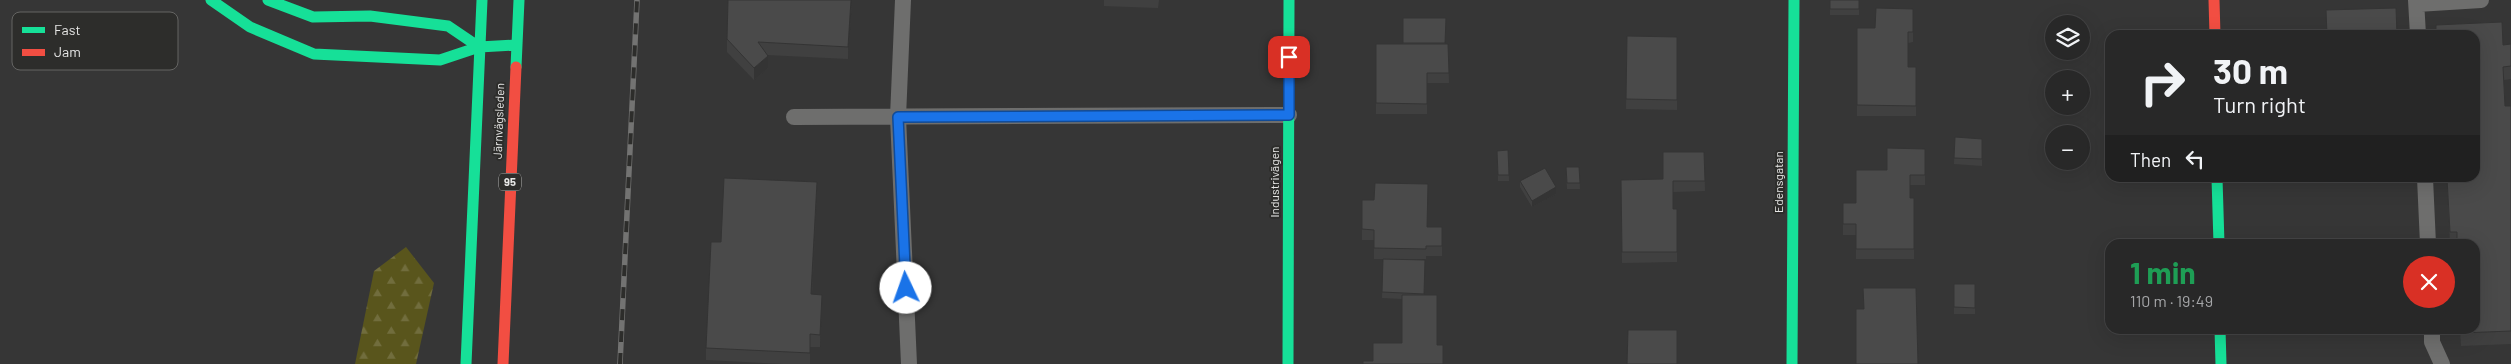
<!DOCTYPE html>
<html lang="en">
<head>
<meta charset="utf-8">
<style>
  :root { --surface:#282828; --page:#303030; --text:#f1f3f6; --muted:#a5a6a8; --line:#444445 }
  body { margin:0; font-family:Barlow,sans-serif; background:var(--page); color:var(--text); height:100vh; display:flex; flex-direction:column; font-size:19px; white-space:nowrap }
  * { box-sizing:border-box; margin:0 }
  p { font-size:16px; color:var(--muted) }
  .icon { flex:none; width:28px; height:28px; fill:none; stroke:currentColor; stroke-width:2; stroke-linecap:round; stroke-linejoin:round }
  .map { position:relative; flex:1; overflow:hidden }
  .panel { position:absolute; left:2105px; top:239px; width:375px; height:95px; display:flex; flex-direction:column; background:var(--surface); border-radius:15px; box-shadow:0 5px 20px #0002,0 0 0 1px var(--line) }
  .panel>* { flex:none }
  .guide { position:absolute; left:2105px; top:30px; width:375px; height:152px; border-radius:15px; box-shadow:0 5px 20px #0002,0 0 0 1px var(--line); background:#282828; color:var(--text); overflow:hidden }
  .buttons { position:absolute; left:2045px; top:15px; display:grid; gap:10px }
  .buttons a { display:grid; place-items:center; width:45px; height:45px; border-radius:50%; background:var(--surface); box-shadow:0 5px 20px #0002,0 0 0 1px var(--line); font-size:25px }
  .pin { position:absolute; display:grid; place-items:center; width:42px; height:42px; color:#fff; margin:-21px; border-radius:10px; box-shadow:0 2px 8px #0006 }
  .me { position:absolute; width:55px; margin:-28px; rotate:357deg; stroke-linejoin:round; filter:drop-shadow(0 0 4px #0008) }
  .turn { display:flex; align-items:center; gap:18px; height:105px; padding:0 25px; font-size:22px }
  .turn .icon { width:65px; height:65px; stroke-width:2.5 }
  .turn b { display:block; font-size:35px; line-height:42px }
  .then { display:flex; align-items:center; height:48px; padding:0 25px; background:#0003; gap:10px; font-size:19px }
  .round { display:grid; place-items:center; flex:none; width:52px; height:52px; border-radius:26px; background:var(--page) }
  .summary { display:flex; align-items:center; justify-content:space-between; height:85px; padding:0 25px }
  h1 { font-size:30px; font-weight:700; line-height:38px; color:#1e9e55 }
  .map>svg:first-child { display:block }
  .forest { fill:url(#forest-firs) }
  .lines { fill:none; stroke-linecap:round; stroke-linejoin:round }
  .lane { stroke:#6e6e6d; stroke-width:16 }
  .fast { stroke:#16e098; stroke-width:11 }
  .jam { stroke:#f24e42; stroke-width:11 }
  .rail-casing { stroke:#737372; stroke-width:5.5 }
  .rail { stroke:#2d2d2b; stroke-width:4; stroke-dasharray:11; stroke-linecap:butt }
  .wall { fill:#404040 }
  .shaded-wall { fill:#343434 }
  .building { fill:#4a4a4a; stroke:#343434 }
  .route-casing { stroke:#114b97; stroke-width:12 }
  .route { stroke:#1a73e8; stroke-width:9 }
  .labels { text-anchor:middle; stroke-width:4; stroke-linejoin:round; paint-order:stroke }
  .shield { fill:#2d2d2b; stroke:#afafae; stroke-width:1 }
  .shield-label { font-size:11px; font-weight:bold; fill:#e7e7e6 }
  .street-label { font-size:12px; fill:#e7e7e6; stroke:#2d2d2b }
  .key { fill:#2d2d2b; stroke:#656563; stroke-width:1 }
  .key-label { font-size:14px; fill:#e7e7e6 }
</style>
</head>
<body>
<div class="map">
<svg width="2511" height="364" viewBox="0 0 2511 364">
  <defs>
    <pattern id="forest-firs" width="22" height="20" patternUnits="userSpaceOnUse" patternTransform="scale(1.25)"><rect width="22" height="20" fill="#59551c"/><path d="M5 1l3.5 6h-7zM16 11l3.5 6h-7z" fill="#716d3d"/></pattern>
  </defs>
  <rect width="100%" height="100%" fill="#363636"/>
  <path class="forest" d="M406 247 434 283 416 364H355L374 271Z"/>
  <g class="lines">
    <path class="lane" d="M903 0 898 117 909 364
      M2416 0 2418 35
      M2417 4 2481 0
      M794 117 1289 115
      M2425 178 2428 244
      M2432 329V342L2442 364"/>
    <path class="fast" d="M211 0 250 27 314 54 440 60 479 47 515 45
      M268 0 313 17 370 16 448 26 479 47
      M516 67 519 0
      M2217 178 2219 244
      M2220 329 2221 364
      M466 364 482 0
      M1288 364 1289 0
      M1792 364 1794 0"/>
    <path class="jam" d="M2214 0 2215 35
      M503 364 516 67"/>
    <g class="rail-casing">
      <path id="rail" d="M620 364 637 0"/>
    </g>
    <use href="#rail" class="rail"/>
  </g>
  <path class="wall" d="M852 0 848 59 767 55 768 68 754 80 727 52V39Z
    M1104 0H1159L1158 8 1104 6Z
    M1830 0H1859V15H1830Z
    M1913 9V42L1908 43V67H1916V116H1857V28H1875Z
    M1403 18H1446L1445 44H1448L1449 83H1427V114H1376V44H1403Z
    M2502 22 2503 45 2511 44V79L2504 80 2505 106H2511V344L2461 346 2460 329H2475V244H2450L2447 178H2475V35H2436V25Z
    M1627 36 1677 37V110L1626 109Z
    M1955 137 1982 139V166L1954 164Z
    M1925 149V185H1910V198H1914V259H1856V235H1843V203H1856L1887 170Z
    M1508 150 1509 181H1498L1497 151Z
    M1704 152 1705 191 1673 192V209H1677V262L1622 263 1621 180 1663 179Z
    M1566 167H1579L1580 189H1567Z
    M1520 181 1556 194 1532 207 1520 187Z
    M817 195 812 294 822 307 820 347H810V364H783L706 360V348L721 242Z
    M1362 200 1427 227H1442V256H1426V259H1374V240H1362Z
    M1383 259 1425 260 1424 295 1437 345 1373 361 1402 343V299L1382 298Z
    M1954 284H1975V314H1954Z"/>
  <path class="shaded-wall" d="M851 0H852L848 59V47Z
    M768 56V68L754 80V68Z
    M817 182V195L811 307V294Z
    M1556 187V194L1532 207V201Z
    M822 295V307L820 347V335Z"/>
  <path class="building" d="M728 0H851L848 47 758 42 768 56 754 68 727 39Z
    M1830 0H1859V9H1830Z
    M1876 8 1913 9V32H1908V67H1916V106L1857 105V28H1875Z
    M2396 8 2397 35H2327L2326 10Z
    M1403 18H1446L1445 43H1403Z
    M2502 22 2503 45 2511 44V66L2503 67 2505 106H2511V331L2461 333V329H2475V244H2457V232H2450L2447 178H2475V35H2436V25Z
    M1627 36 1677 37V100L1626 99Z
    M1376 44H1448L1449 73H1427V104L1376 103Z
    M1955 137 1982 139V159L1954 158Z
    M1887 148 1925 149V175H1910V198H1914V249H1856V224H1843V203H1856V170H1887Z
    M1508 150 1509 175H1498L1497 151Z
    M1663 152H1704L1705 181H1673V209H1677V252H1622L1621 180 1663 179Z
    M1566 167H1579L1580 183H1567Z
    M1545 168 1556 187 1532 201 1520 181Z
    M724 178 817 182 811 294 822 295 820 335 810 334V353L706 348 711 242H721Z
    M1375 183 1428 184 1427 227H1442V246H1426V249L1374 248V230L1362 229V200H1374Z
    M1383 259 1425 260 1424 294 1382 292Z
    M1954 284H1975V308L1954 307Z
    M1863 288H1916L1918 364H1856V309H1864Z
    M1402 295H1437V345H1443V364H1363V361H1373V343H1402Z
    M1628 330H1677V364H1627Z"/>
  <g class="lines">
    <g class="route-casing">
      <path id="route" d="M906 288 898 117 1289 115V57"/>
    </g>
    <use href="#route" class="route"/>
  </g>
  <g class="labels">
    <rect class="shield" x="499" y="173.5" width="22" height="17" rx="4"/>
    <g class="shield-label">
      <text x="510" y="186">95</text>
    </g>
    <g class="street-label">
      <text transform="translate(499 121) rotate(-88)" y="4">Järnvägsleden</text>
      <text transform="translate(1275 182) rotate(-90)" y="4">Industrivägen</text>
      <text transform="translate(1779 182) rotate(-90)" y="4">Edensgatan</text>
    </g>
  </g>
  <rect x="12" y="12" width="166" height="58" rx="8" class="key"/>
  <rect x="22" y="27" width="23" height="6" fill="#16e098"/>
  <rect x="22" y="49" width="23" height="7" fill="#f24e42"/>
  <g class="key-label">
    <text x="54" y="35">Fast</text>
    <text x="54" y="57">Jam</text>
  </g>
</svg>
<div class="buttons">
<a><svg class="icon" aria-label="layers" viewBox="0 0 24 24"><path d="M12 4l9 5-9 5-9-5zM3 14l9 5 9-5"/></svg></a>
<a>+</a>
<a>−</a>
</div>
<div class="pin" style="left:1289px;top:57px;background:#d93025"><svg class="icon" aria-label="arrive" viewBox="0 0 24 24"><path d="M6 21V4h12l-3 4 3 4H6"/></svg></div>
<svg class="me" style="left:906px;top:288px" viewBox="-20 -20 40 40"><circle r="19" fill="#fff"/><path d="M0-13L10 11 0 6-10 11z" fill="#1a73e8"/></svg>
<div class="guide">
<div class="turn"><svg class="icon" aria-label="right" viewBox="0 0 24 24"><path d="M7 20v-9h11M14 6l5 5-5 5"/></svg><div><b>30 m</b>Turn right</div></div>
<div class="then">Then<svg class="icon" aria-label="left" viewBox="0 0 24 24"><path d="M17 20v-9H6M10 6l-5 5 5 5"/></svg></div>
</div>
<section class="panel">
<div class="summary"><div><h1>1 min</h1><p>110 m · 19:49</p></div><a class="round" style="background:#d93025;color:#fff"><svg class="icon" aria-label="close" viewBox="0 0 24 24"><path d="M6 6l12 12M18 6L6 18"/></svg></a></div>
</section>
</div>
</body>
</html>
